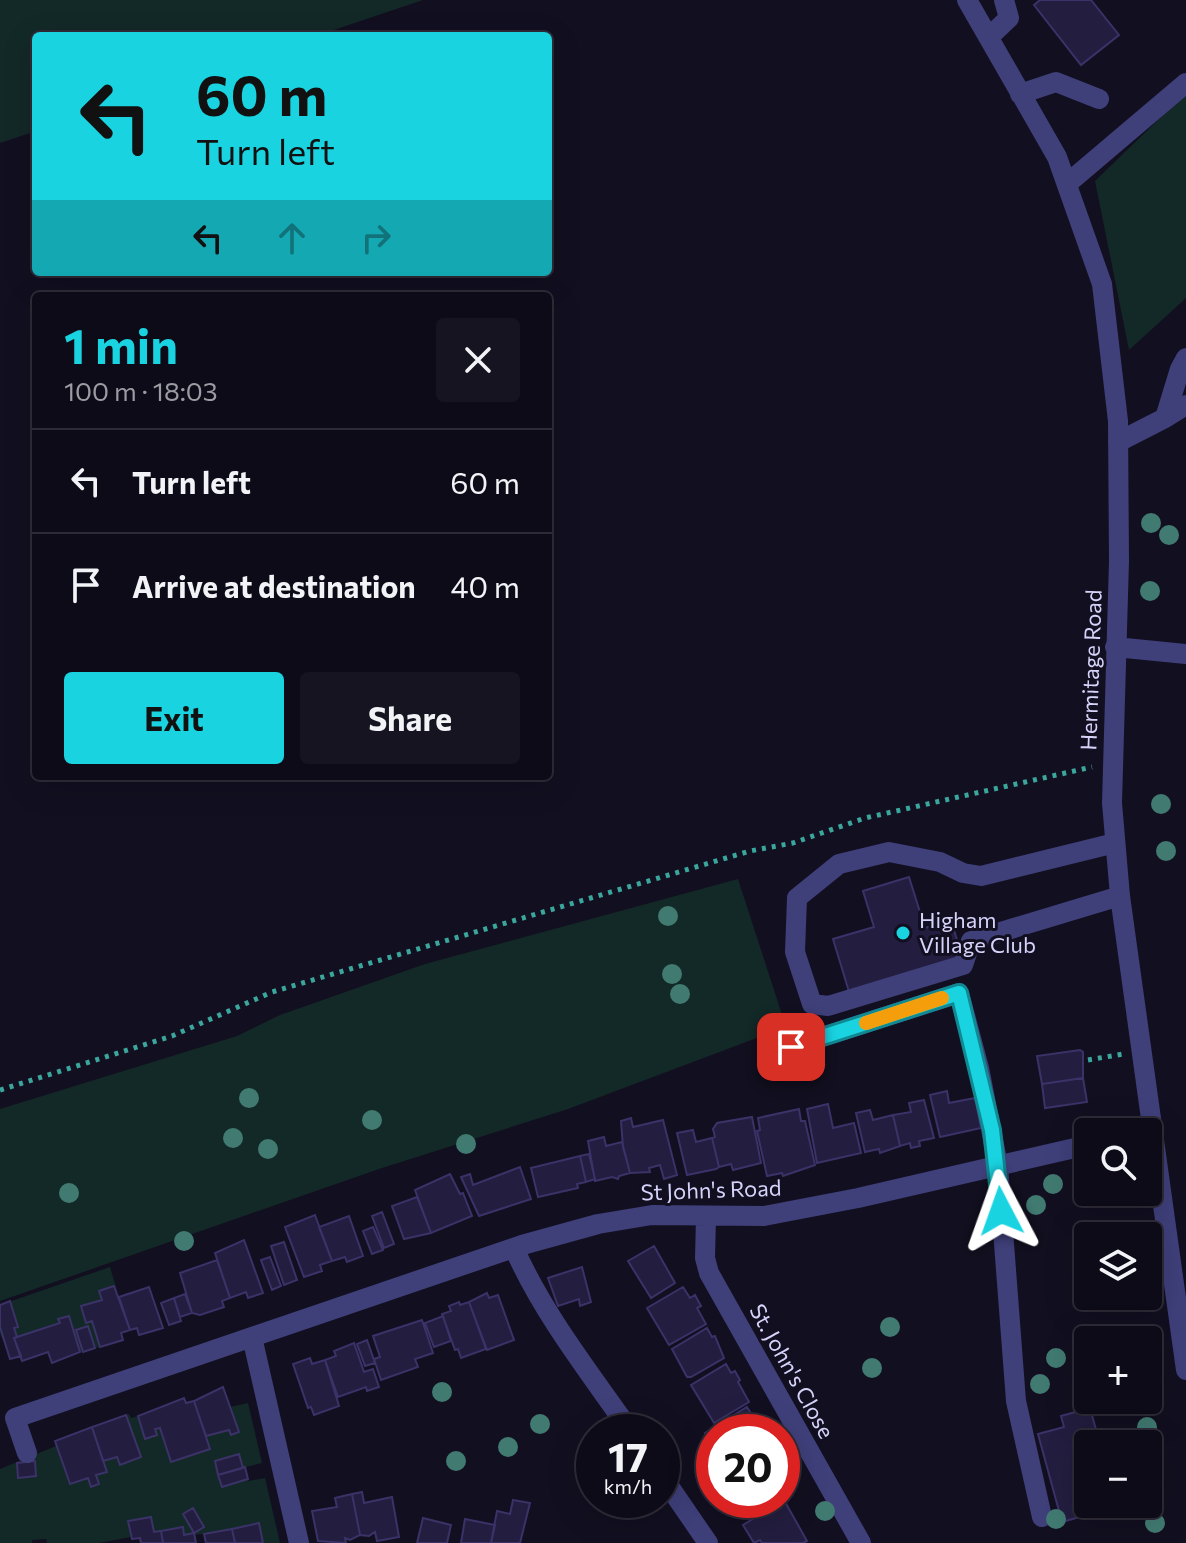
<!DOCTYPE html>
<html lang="en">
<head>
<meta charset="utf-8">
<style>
  :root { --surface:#0e0b18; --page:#171421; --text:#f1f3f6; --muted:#9b9ba2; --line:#2e2b37; --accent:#19d3e0 }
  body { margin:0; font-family:Commissioner,sans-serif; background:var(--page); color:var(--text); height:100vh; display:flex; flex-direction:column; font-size:30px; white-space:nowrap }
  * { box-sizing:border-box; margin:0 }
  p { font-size:26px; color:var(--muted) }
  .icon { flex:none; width:44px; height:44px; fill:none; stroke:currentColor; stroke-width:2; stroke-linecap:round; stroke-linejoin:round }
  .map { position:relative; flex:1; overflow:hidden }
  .side { position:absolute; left:32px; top:292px; width:520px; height:488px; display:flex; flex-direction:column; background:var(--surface); border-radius:8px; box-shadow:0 8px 32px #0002,0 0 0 2px var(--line) }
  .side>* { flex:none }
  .guide { position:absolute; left:32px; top:32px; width:520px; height:244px; border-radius:8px; box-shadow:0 8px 32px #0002,0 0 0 2px var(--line); background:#19d3e0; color:#111; overflow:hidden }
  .buttons { position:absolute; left:1074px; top:1118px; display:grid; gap:16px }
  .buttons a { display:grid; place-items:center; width:88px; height:88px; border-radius:8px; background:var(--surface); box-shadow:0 8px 32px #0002,0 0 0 2px var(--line); font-size:40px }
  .speed { position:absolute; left:576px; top:1414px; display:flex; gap:16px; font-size:40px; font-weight:700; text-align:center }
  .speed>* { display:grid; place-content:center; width:104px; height:104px; border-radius:50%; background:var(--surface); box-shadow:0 8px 32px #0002,0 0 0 2px var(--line); line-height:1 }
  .speed small { font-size:20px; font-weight:400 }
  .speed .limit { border:12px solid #d22; background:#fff; color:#111 }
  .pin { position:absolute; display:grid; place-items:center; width:68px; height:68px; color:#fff; margin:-34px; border-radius:16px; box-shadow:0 4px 12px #0006 }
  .me { position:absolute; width:88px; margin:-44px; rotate:356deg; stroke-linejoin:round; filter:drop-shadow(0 0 6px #0008) }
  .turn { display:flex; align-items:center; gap:28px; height:168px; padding:0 32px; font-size:36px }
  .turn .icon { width:104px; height:104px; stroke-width:2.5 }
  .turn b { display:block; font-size:56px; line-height:68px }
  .lanes { display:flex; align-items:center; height:76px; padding:0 32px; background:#0003; justify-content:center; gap:40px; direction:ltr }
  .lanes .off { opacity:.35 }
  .round { display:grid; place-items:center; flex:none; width:84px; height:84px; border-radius:8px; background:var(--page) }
  .summary { display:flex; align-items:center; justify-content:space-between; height:136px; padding:0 32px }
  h1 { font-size:48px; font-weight:700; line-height:60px; color:var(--accent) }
  .action { display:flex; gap:16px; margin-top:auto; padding:16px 32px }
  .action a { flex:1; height:92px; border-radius:8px; background:var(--accent); color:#111; font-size:32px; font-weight:700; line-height:92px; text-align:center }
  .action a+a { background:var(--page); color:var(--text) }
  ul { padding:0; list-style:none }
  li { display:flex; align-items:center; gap:24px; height:104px; padding:0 32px; border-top:2px solid var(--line) }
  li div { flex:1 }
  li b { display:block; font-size:30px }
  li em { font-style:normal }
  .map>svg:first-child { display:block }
  .green { fill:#132927 }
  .building { fill:#231d3f; stroke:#3b3268; stroke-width:2 }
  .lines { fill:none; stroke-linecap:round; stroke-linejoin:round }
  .path { stroke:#3ba69c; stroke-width:5; stroke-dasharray:4 6; stroke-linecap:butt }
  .minor { stroke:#3f3f7a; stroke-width:20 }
  .tree { fill:#417a71 }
  .route-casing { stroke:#108992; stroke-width:20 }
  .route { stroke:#19d3e0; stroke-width:14 }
  .slow { stroke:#f59e0b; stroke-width:14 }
  .poi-dot { fill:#19d3e0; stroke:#120f20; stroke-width:3 }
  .labels { text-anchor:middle; stroke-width:6; stroke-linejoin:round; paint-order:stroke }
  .street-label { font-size:22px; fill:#d6d3fa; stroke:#120f20 }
  .poi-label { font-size:22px; fill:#d6d3fa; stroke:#120f20; text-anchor:start }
</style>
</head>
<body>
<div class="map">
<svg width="1186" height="1543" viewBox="0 0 1186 1543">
  <rect width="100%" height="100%" fill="#120f20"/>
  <path class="green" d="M0 0H423L316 36H36V131L0 143Z
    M1186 93V298L1129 350 1095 181Z
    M738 879 786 1027 568 1109 382 1168 0 1301V1109L237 1036 280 1015 425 964Z
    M110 1267 118 1294 114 1286 99 1291 102 1300 81 1307 86 1322 92 1321 100 1347 80 1352 69 1317 59 1319 60 1323 15 1338 21 1356 10 1359 0 1333V1305Z
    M248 1403 262 1463 246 1467 248 1481 265 1478 280 1543H263L259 1523 204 1534 184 1535 182 1527 154 1532 150 1517 128 1521 131 1537 99 1543H47L46 1539 32 1540V1543H0V1469L56 1446 69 1484 88 1478 92 1487 99 1484 96 1475 106 1471 103 1461 117 1457 121 1464 141 1457 126 1415 129 1414 131 1418 138 1416 145 1439 157 1435 155 1429 160 1428 171 1462 206 1436 229 1430 231 1435 238 1433 230 1407Z"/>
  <path class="building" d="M1040 0H1091L1119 35 1081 65 1034 5Z
    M909 877 925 928 951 920 963 960 850 995 833 939 874 927 863 891Z
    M1080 1050 1083 1052V1078L1042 1084 1037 1056Z
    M1083 1078 1087 1102 1045 1108 1042 1084Z
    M947 1091 949 1103 975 1098 981 1128 940 1137 930 1095Z
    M924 1100 934 1138 919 1141 920 1146 911 1148 910 1143 900 1146 893 1115 911 1112 909 1103Z
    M828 1104 833 1128 854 1123 861 1153 817 1163 807 1109Z
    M799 1109 801 1121H805L815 1165 783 1176 782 1173 767 1176 757 1131 760 1130 758 1118Z
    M870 1110 873 1120 893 1115 900 1146 880 1153 879 1149 865 1152 856 1113Z
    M752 1117 761 1163 733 1170 731 1164 719 1167 712 1138 715 1137 713 1129 717 1123Z
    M631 1118 633 1127 663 1120 677 1175 664 1179 660 1165 649 1168 650 1172 630 1173 623 1147 621 1121Z
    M693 1130 696 1142 712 1138 719 1167 716 1169 687 1175 677 1133Z
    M604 1137 606 1146 622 1142 630 1173 619 1176 618 1179 612 1177 595 1181 588 1141Z
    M589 1154 595 1179 586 1182 580 1156Z
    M580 1156 586 1182 577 1184 578 1188 538 1197 531 1168Z
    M520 1167 531 1199 479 1216 461 1177 470 1174 473 1185Z
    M450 1174 460 1194 463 1193 472 1216 431 1233 415 1190Z
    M417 1197 431 1233 404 1239 392 1206Z
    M382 1212 394 1244 384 1248 372 1216Z
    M315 1215 332 1261 320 1265 322 1271 304 1277 285 1227Z
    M349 1216 363 1256 347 1262 345 1257 332 1261 319 1227Z
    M373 1227 383 1250 372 1254 363 1231Z
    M244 1240 263 1293 248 1298 246 1292 230 1298 215 1253Z
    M284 1242 297 1280 284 1285 271 1246Z
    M654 1246 675 1283 651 1298 628 1261Z
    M270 1257 281 1286 272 1290 261 1260Z
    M217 1260 230 1298 222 1301 224 1307 200 1315 192 1313 180 1273Z
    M582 1267 591 1302 580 1306 579 1299 558 1306 548 1278Z
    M114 1286 130 1330 121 1333 123 1340 100 1347 92 1321 86 1323 81 1306 102 1300 99 1291Z
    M149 1287 163 1328 139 1335 137 1328 130 1330 119 1297Z
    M683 1287 690 1298 695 1295 701 1306 697 1308 706 1324 669 1345 647 1308Z
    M487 1293 489 1298 498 1295 514 1340 487 1350 469 1302Z
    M185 1294 192 1313 180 1317 174 1298Z
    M174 1298 181 1321 169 1325 161 1303Z
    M10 1301 18 1327 14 1328 17 1337 14 1338 21 1356 10 1359 0 1327V1305Z
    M459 1302 460 1305 469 1302 486 1349 461 1358 458 1349 455 1350 442 1314 451 1311 449 1306Z
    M69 1316 80 1352 52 1363 48 1352 22 1361 14 1338 60 1323 58 1319Z
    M443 1316 451 1341 434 1347 425 1323Z
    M422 1320 433 1353 415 1359 418 1367 381 1380 374 1359 380 1357 373 1336Z
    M88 1326 95 1348 83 1352 76 1330Z
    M707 1328 712 1337 715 1336 724 1358 691 1377H687L672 1349Z
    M367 1340 375 1363 365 1366 357 1344Z
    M354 1343 364 1372 373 1369 379 1387 367 1391 366 1387 338 1397 325 1360 336 1356 334 1351Z
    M310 1358 312 1364 325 1360 339 1406 314 1415 311 1407 308 1408 293 1364Z
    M726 1364 731 1373 735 1371 740 1380 738 1382 749 1402 714 1423 691 1385Z
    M223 1387 239 1432 231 1435 229 1430 206 1436 194 1401Z
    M184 1398 186 1403 194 1401 210 1449 171 1462 160 1428 155 1429 157 1435 145 1439 138 1416Z
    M747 1407 756 1422 758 1421 762 1432H714V1447L705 1433Z
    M1090 1408 1100 1444 1117 1439 1118 1444H1088V1504H1126L1062 1522 1038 1434 1064 1427 1061 1416Z
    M126 1415 141 1457 120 1465 117 1457 103 1461 92 1427Z
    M92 1427 107 1472 96 1475 99 1484 91 1487 88 1478 70 1484 55 1441Z
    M239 1454 243 1468 218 1475 215 1461Z
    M35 1461 36 1476 18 1478 17 1463Z
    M245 1467 248 1479 222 1487 218 1475Z
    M362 1492 364 1503 392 1497 399 1537 377 1541 375 1532 369 1536 360 1535 352 1494Z
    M352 1494 360 1535 350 1540 345 1538 346 1543 318 1541 312 1511 337 1507 335 1498Z
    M513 1500 530 1503 520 1543H491L497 1511 510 1514Z
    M747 1500H774L754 1512Z
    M784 1500 807 1541 803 1543H762L760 1540 754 1543 743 1525Z
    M193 1508 204 1527 194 1533 183 1514Z
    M151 1517 154 1532 161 1531 163 1543H141L140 1538 132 1539 128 1521Z
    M423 1518 451 1525 447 1543H417Z
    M465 1519 495 1525 491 1543H461Z
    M259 1523 263 1543H235L232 1529Z
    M183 1527 184 1535 194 1533 196 1543H163L161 1531Z
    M232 1529 235 1543H206L204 1534Z"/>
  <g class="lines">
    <path class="path" d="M1088 1060 1123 1054
      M0 1090 172 1036 272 992 750 851 793 843 865 818 1092 767
      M1104 1129 1128 1121"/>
    <path class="minor" d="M967 0 1057 157 1102 284 1118 421 1119 561 1112 803 1120 896 1186 1370
      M989 37 1009 18 1004 0
      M1020 94 1056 82 1099 99
      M1068 183 1186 83
      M1165 418 1186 405
      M1118 442 1165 418 1180 369 1186 358
      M1115 647 1186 654
      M1115 843 981 876 963 873 940 862 889 852 839 864 797 898 795 952 812 1004 828 1006 963 965 971 941 1120 896
      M791 1047 959 993 979 1068 998 1165 1016 1401 1042 1517
      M706 1217 705 1258 709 1273 861 1543
      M514 1248C543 1314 590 1373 631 1432
      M27 1453 15 1418 252 1337
      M662 1476 708 1543
      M299 1543 252 1337 522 1245 598 1224 652 1215 764 1216 858 1198 1088 1145"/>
  </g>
  <g class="tree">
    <circle cx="1151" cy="523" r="10"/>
    <circle cx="1169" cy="535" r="10"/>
    <circle cx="1150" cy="591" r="10"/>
    <circle cx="1161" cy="804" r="10"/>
    <circle cx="1166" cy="851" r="10"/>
    <circle cx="668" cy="916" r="10"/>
    <circle cx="672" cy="974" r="10"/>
    <circle cx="680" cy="994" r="10"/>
    <circle cx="249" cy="1098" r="10"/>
    <circle cx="372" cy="1120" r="10"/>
    <circle cx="233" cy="1138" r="10"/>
    <circle cx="466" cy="1144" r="10"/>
    <circle cx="268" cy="1149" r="10"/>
    <circle cx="1053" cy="1184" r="10"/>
    <circle cx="69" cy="1193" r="10"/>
    <circle cx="1036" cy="1205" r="10"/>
    <circle cx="184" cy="1241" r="10"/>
    <circle cx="890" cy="1327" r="10"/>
    <circle cx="1056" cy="1358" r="10"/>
    <circle cx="872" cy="1368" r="10"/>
    <circle cx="1040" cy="1384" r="10"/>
    <circle cx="442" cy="1392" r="10"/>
    <circle cx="540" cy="1424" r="10"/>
    <circle cx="1147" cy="1427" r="10"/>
    <circle cx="508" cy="1447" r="10"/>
    <circle cx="456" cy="1461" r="10"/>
    <circle cx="825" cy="1511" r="10"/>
    <circle cx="1056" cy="1519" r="10"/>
    <circle cx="1155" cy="1523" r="10"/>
  </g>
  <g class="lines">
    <g class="route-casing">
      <path id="route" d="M791 1047 959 993 992 1130 1001 1211"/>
    </g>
    <use href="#route" class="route"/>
    <path class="slow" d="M866 1023 942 998"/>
  </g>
  <circle class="poi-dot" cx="903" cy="933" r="8"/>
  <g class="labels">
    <g class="street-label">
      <text transform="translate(1091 670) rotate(-88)" y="8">Hermitage Road</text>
      <text transform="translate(711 1190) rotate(-2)" y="8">St John's Road</text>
      <text transform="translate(792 1371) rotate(61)" y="8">St. John's Close</text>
    </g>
    <g class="poi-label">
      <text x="919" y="928">Higham<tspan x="919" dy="25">Village Club</tspan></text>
    </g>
  </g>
</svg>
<div class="buttons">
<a><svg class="icon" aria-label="search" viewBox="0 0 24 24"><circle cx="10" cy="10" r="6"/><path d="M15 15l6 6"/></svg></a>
<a><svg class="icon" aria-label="layers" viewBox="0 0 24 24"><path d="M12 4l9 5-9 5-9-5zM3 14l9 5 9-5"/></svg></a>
<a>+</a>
<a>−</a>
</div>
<div class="speed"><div>17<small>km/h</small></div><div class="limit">20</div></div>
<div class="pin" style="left:791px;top:1047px;background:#d93025"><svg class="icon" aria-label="arrive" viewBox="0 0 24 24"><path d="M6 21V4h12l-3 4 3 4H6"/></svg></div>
<svg class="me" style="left:1001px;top:1211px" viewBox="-20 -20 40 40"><path d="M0-17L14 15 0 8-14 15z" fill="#19d3e0" stroke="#fff" stroke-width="4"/></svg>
<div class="guide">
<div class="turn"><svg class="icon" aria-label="left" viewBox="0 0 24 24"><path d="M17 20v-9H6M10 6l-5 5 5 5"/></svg><div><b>60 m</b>Turn left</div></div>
<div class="lanes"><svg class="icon" aria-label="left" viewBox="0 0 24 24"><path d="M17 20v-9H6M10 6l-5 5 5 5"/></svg><svg class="icon off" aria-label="ahead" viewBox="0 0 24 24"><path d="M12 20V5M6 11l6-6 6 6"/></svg><svg class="icon off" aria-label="right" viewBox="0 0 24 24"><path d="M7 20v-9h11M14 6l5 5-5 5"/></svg></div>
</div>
<section class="side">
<div class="summary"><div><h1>1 min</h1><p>100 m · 18:03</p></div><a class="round"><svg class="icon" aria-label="close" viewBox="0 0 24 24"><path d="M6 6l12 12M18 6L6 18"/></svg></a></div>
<ul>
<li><svg class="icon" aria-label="left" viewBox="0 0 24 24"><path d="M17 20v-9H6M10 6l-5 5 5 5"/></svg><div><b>Turn left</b></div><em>60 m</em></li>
<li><svg class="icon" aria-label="arrive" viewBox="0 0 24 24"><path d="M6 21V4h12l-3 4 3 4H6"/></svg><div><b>Arrive at destination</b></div><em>40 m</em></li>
</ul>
<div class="action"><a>Exit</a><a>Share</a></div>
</section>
</div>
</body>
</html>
